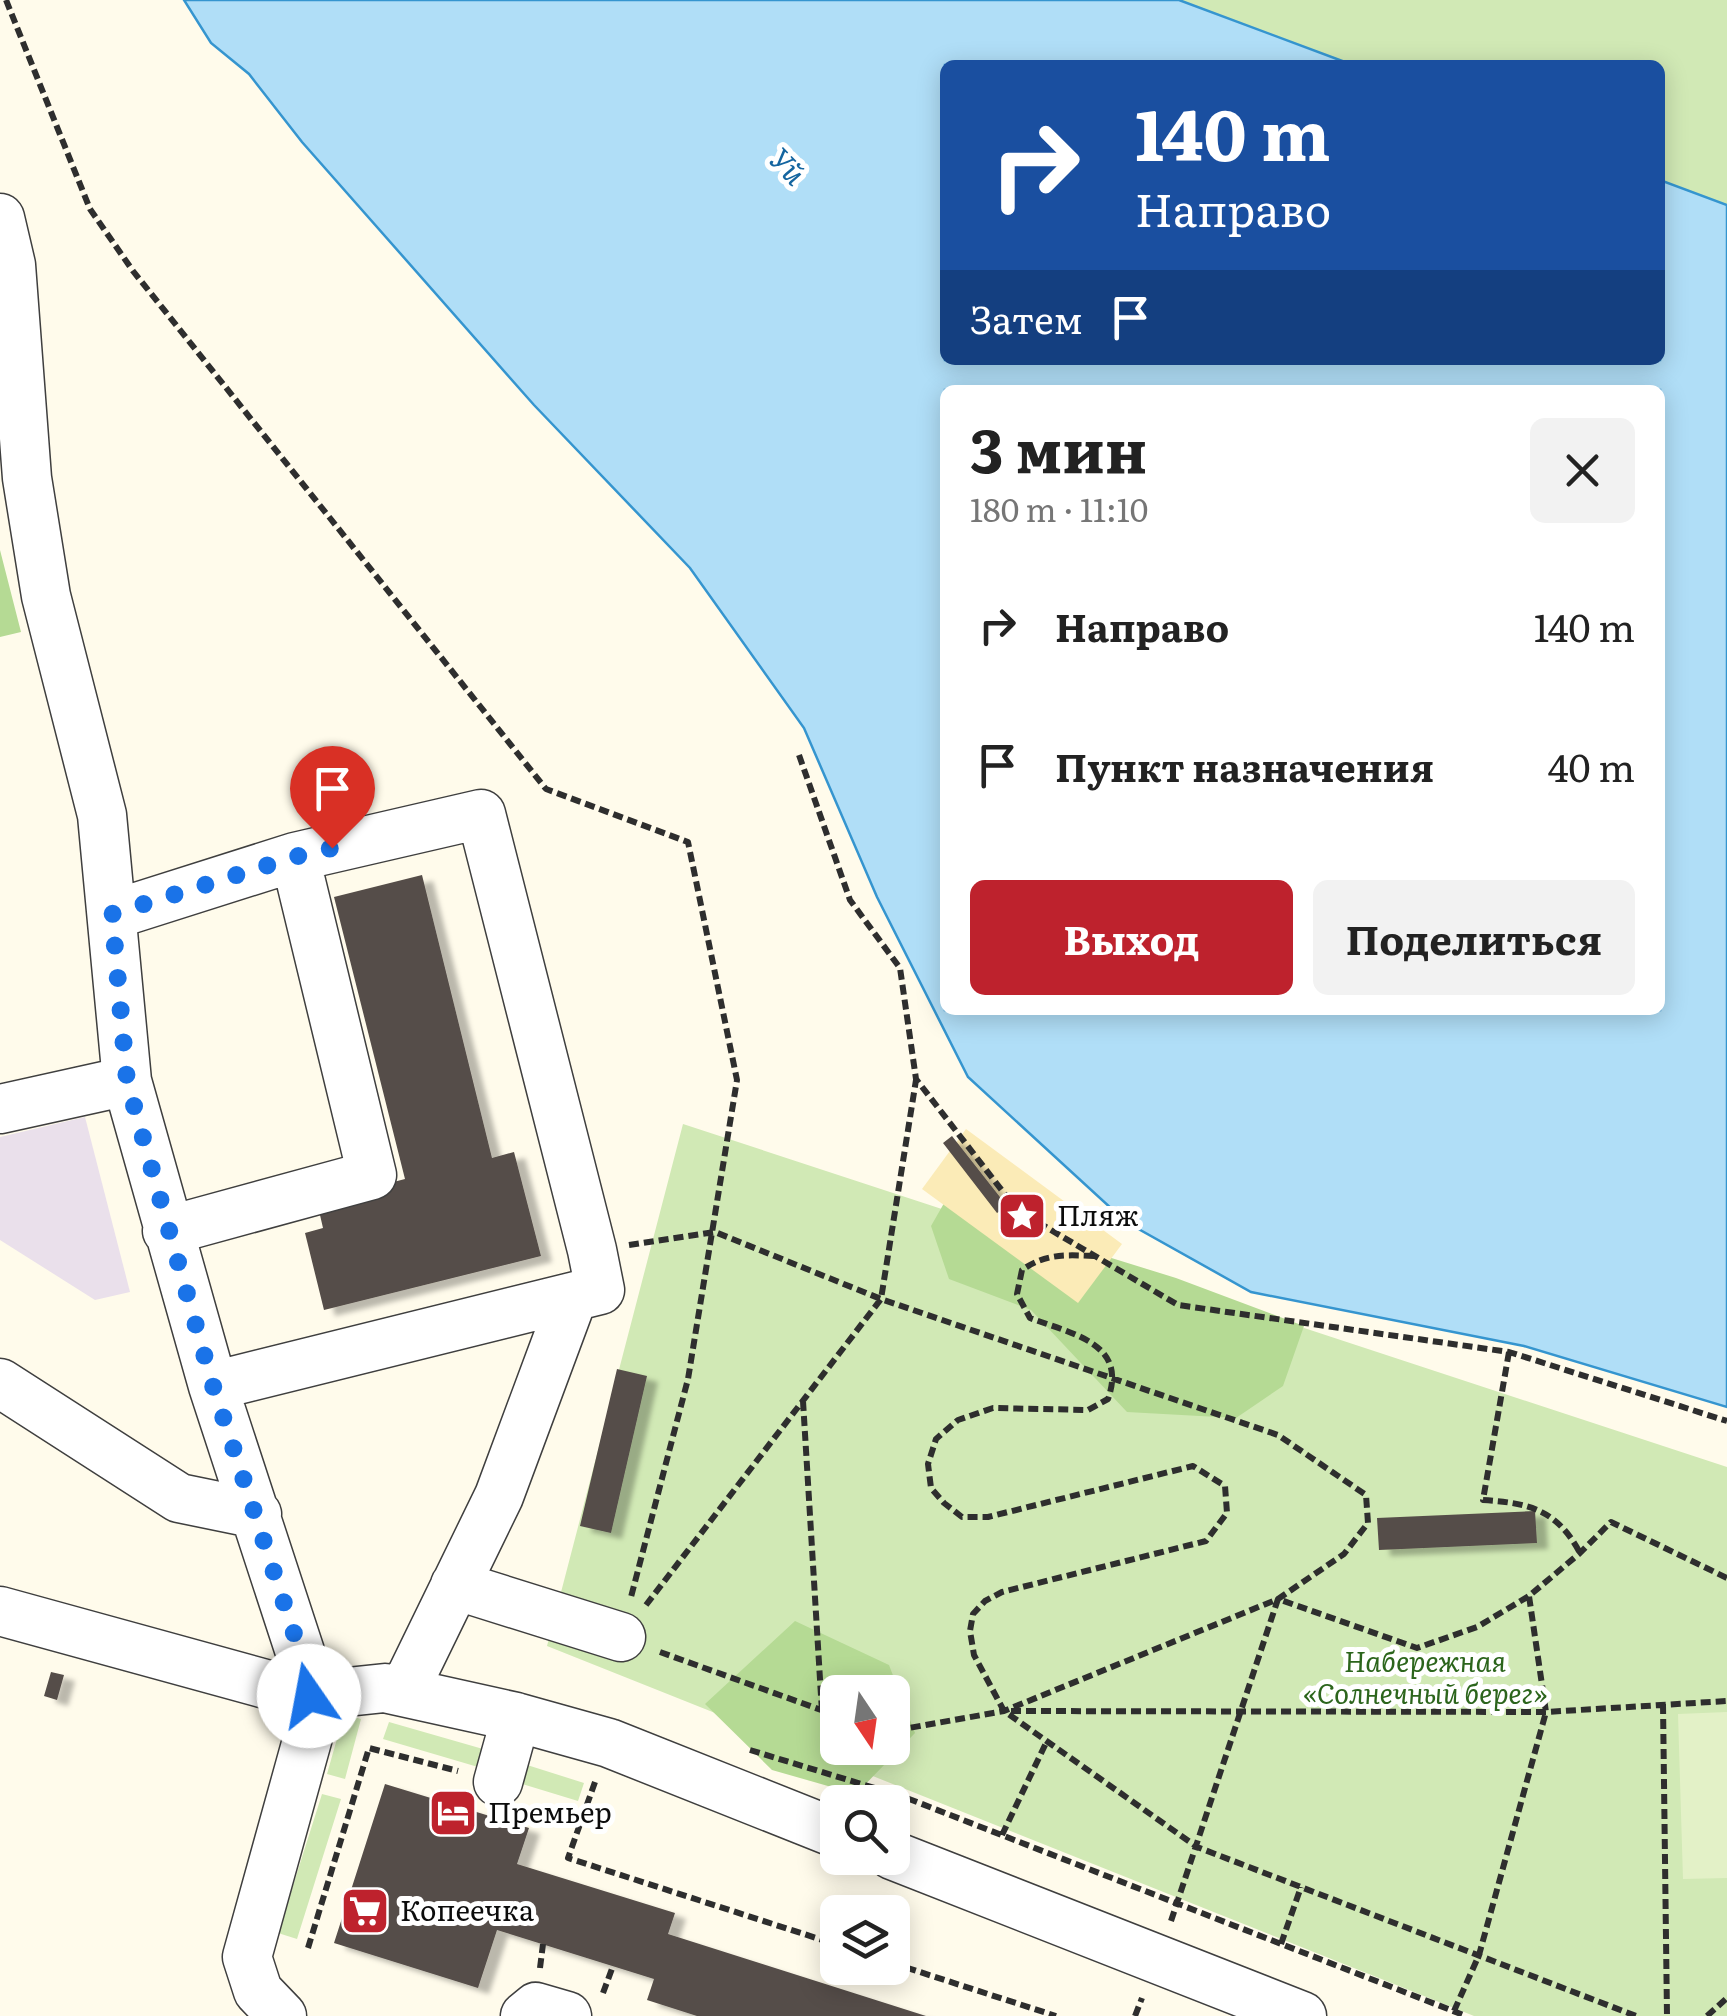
<!DOCTYPE html>
<html lang="ru">
<head>
<meta charset="utf-8">
<style>
  :root { --surface:#fff; --page:#f2f2f2; --text:#222; --muted:#767676; --accent:#be222d }
  body { margin:0; font-family:Literata,serif; background:var(--page); color:var(--text); height:100vh; display:flex; flex-direction:column; font-size:38px; white-space:nowrap }
  * { box-sizing:border-box; margin:0 }
  p { font-size:32px; color:var(--muted) }
  .icon { flex:none; width:55px; height:55px; fill:none; stroke:currentColor; stroke-width:2; stroke-linecap:round; stroke-linejoin:round }
  .map { position:relative; flex:1; overflow:hidden }
  .sheet { position:absolute; left:940px; top:385px; width:725px; height:630px; display:flex; flex-direction:column; background:var(--surface); border-radius:15px; box-shadow:0 5px 25px #0003 }
  .sheet>* { flex:none }
  .banner { position:absolute; left:940px; top:60px; width:725px; height:305px; border-radius:15px; box-shadow:0 5px 25px #0003; background:#1a4fa0; color:#fff; overflow:hidden }
  .needle { width:65px; rotate:167deg }
  .buttons { position:absolute; left:820px; top:1675px; display:grid; gap:20px }
  .buttons a { display:grid; place-items:center; width:90px; height:90px; border-radius:15px; background:var(--surface); box-shadow:0 5px 25px #0003; font-size:50px }
  .pin { position:absolute; display:grid; place-items:center; width:85px; height:85px; color:#fff; margin:-102px -42px; border-radius:50% 50% 50% 0; rotate:-45deg; box-shadow:0 0 10px #0007 }
  .pin .icon { rotate:45deg }
  .me { position:absolute; width:110px; margin:-55px; rotate:348deg; stroke-linejoin:round; filter:drop-shadow(0 0 8px #0008) }
  .turn { display:flex; align-items:center; gap:35px; height:210px; padding:0 30px; font-size:45px }
  .turn .icon { width:130px; height:130px; stroke-width:2.5 }
  .turn b { display:block; font-size:70px; line-height:85px }
  .then { display:flex; align-items:center; height:95px; padding:0 30px; background:#0003; gap:20px; font-size:38px }
  .round { display:grid; place-items:center; flex:none; width:105px; height:105px; border-radius:15px; background:var(--page) }
  .overview { display:flex; align-items:center; justify-content:space-between; height:170px; padding:0 30px }
  h1 { font-size:60px; font-weight:700; line-height:75px }
  .button { display:flex; gap:20px; margin-top:auto; padding:20px 30px }
  .button a { flex:1; height:115px; border-radius:15px; background:var(--accent); color:#fff; font-size:40px; font-weight:700; line-height:115px; text-align:center }
  .button a+a { background:var(--page); color:var(--text) }
  ul { padding:0; list-style:none }
  li { display:flex; align-items:center; gap:30px; height:140px; padding:0 30px }
  li div { flex:1 }
  li b { display:block; font-size:38px }
  li em { font-style:normal }
  .map>svg:first-child { display:block }
  .industrial { fill:#eae0eb }
  .green { fill:#d1e9b5; fill-rule:evenodd }
  .forest { fill:#b5da94; fill-rule:evenodd }
  .sand { fill:#fbebb7 }
  .pitch { fill:#e3f1c7 }
  .water { fill:#b0def7; stroke:#3595cf; stroke-width:2.5; fill-rule:evenodd }
  .building { fill:#554d48; filter:url(#shadow) }
  .lines { fill:none; stroke-linecap:round; stroke-linejoin:round }
  .minor-casing { stroke:#3f3f3f; stroke-width:51 }
  .path { stroke:#2e2e2e; stroke-width:6; stroke-dasharray:10 5; stroke-linecap:butt }
  .minor { stroke:#fff; stroke-width:48 }
  .route { stroke:#1a73e8; stroke-width:18; stroke-dasharray:0 32.4 }
  .labels { text-anchor:middle; stroke-width:10; stroke-linejoin:round; paint-order:stroke }
  .poi-label { font-size:28px; fill:#0c0c0c; stroke:#fff; text-anchor:start }
  .park-label { font-size:28px; font-style:italic; fill:#2c651c; stroke:#fff }
  .water-label { font-size:30px; font-style:italic; fill:#1465a0; stroke:#fff }
</style>
</head>
<body>
<div class="map">
<svg width="1727" height="2016" viewBox="0 0 1727 2016">
  <defs>
    <filter id="shadow"><feDropShadow dx="11" dy="6" stdDeviation="2.5" flood-color="#0004"/></filter>
  </defs>
  <rect width="100%" height="100%" fill="#fffbeb"/>
  <path class="industrial" d="M85 1117 130 1292 95 1300 0 1240V1137Z"/>
  <path class="green" d="M1179 0H1727V205L1660 180V65H1353Z
    M683 1124 1727 1467V2016H1474L547 1646ZM838 1692H892V1748H838Z
    M344 1714 361 1719 345 1779 327 1774Z
    M389 1722 483 1749 478 1767 383 1739Z
    M524 1764 584 1783 578 1801 519 1783Z
    M322 1794 341 1799 297 1939 278 1933Z"/>
  <path class="forest" d="M0 550 21 632 0 637Z
    M955 1184 1076 1247 1176 1278 1304 1326 1283 1386 1236 1418 1127 1412 1031 1310 949 1279 931 1226Z
    M795 1621 889 1665 915 1733 856 1794 772 1770 705 1704ZM892 1692V1748H838V1692Z"/>
  <path class="sand" d="M966 1129 1122 1244 1078 1303 922 1189Z"/>
  <path class="pitch" d="M1727 1712V1878L1683 1879 1678 1714Z"/>
  <path class="water" d="M184 0H1179L1353 65H945V360H1660V180L1727 205V1407L1524 1346 1251 1292 1126 1222 968 1077 877 897 804 728 690 568 534 405 302 142 249 74 211 43ZM945 390H1660V1010H945Z"/>
  <path class="building" d="M422 875 492 1158 514 1152 541 1256 324 1310 305 1233 323 1228 317 1202 405 1179 334 897Z
    M952 1136 1007 1206 997 1213 943 1143Z
    M617 1369 647 1376 611 1533 580 1526Z
    M1535 1511 1537 1543 1379 1550 1377 1518Z
    M51 1672 64 1675 57 1700 44 1696Z
    M385 1784 529 1828 517 1864 675 1913 668 1934 926 2016H697L647 2000 654 1979 497 1930 478 1988 334 1943Z"/>
  <g class="lines">
    <g class="minor-casing">
      <path id="minor" d="M0 218 11 265 27 478 46 596 102 815 127 1081 213 1386 300 1652 309 1696 308 1737 247 1957 258 1991 282 2016
        M112 915 295 857 481 814 592 1250 600 1290 213 1386
        M0 1109 127 1081
        M167 1231 372 1175 295 857
        M0 1383 179 1498 257 1514
        M455 1585 621 1637
        M0 1611 309 1696 385 1688 516 1717 609 1743 838 1834
        M404 1691 499 1496 573 1297
        M498 1782 516 1717
        M892 1855 1302 2016
        M525 2016 536 2007 567 2016"/>
    </g>
    <path class="path" d="M6 0 90 209 133 271 546 789 688 842 737 1080 688 1379 631 1597
      M799 755 850 900 900 968 916 1079 1017 1210 1178 1305 1509 1352 1727 1421
      M629 1245 715 1232 881 1299 1278 1435 1366 1495 1368 1523 1344 1554 1278 1599 1004 1711 892 1731
      M1094 1256C1066 1255 1046 1253 1022 1270L1017 1294 1030 1318C1072 1334 1128 1343 1108 1399L1088 1410 993 1408 958 1420 936 1439 928 1464 931 1488 944 1503 962 1517H988L1193 1466 1225 1486 1227 1513 1206 1541 1002 1592 985 1601 973 1614 970 1631 974 1655 1004 1711 1197 1847 1636 2016
      M1509 1352 1483 1500C1530 1503 1557 1510 1580 1553
      M803 1401 822 1712
      M646 1605 881 1299 916 1080
      M660 1652 838 1716
      M1663 1704 1667 2016
      M1011 1711 1546 1712 1727 1701
      M750 1750 904 1797 1466 2016
      M595 1782 568 1858 838 1945
      M1002 1835 1047 1741
      M1171 1921 1278 1599 1417 1648 1477 1627 1529 1596 1580 1553 1611 1522 1727 1578
      M1281 1944 1301 1887
      M308 1948 369 1748 458 1771
      M892 1963 1056 2016
      M540 1968 543 1944
      M603 1993 613 1966
      M1454 2011 1479 1955 1546 1712 1529 1596
      M1135 2016 1142 1998
      M1707 2016 1727 1998"/>
    <use href="#minor" class="minor"/>
  </g>
  <g class="lines">
    <path class="route" d="M309 1696 300 1652 213 1386 127 1081 112 914 294 857 332 848"/>
  </g>
  <defs>
    <g id="sight-square" transform="scale(2.5)"><rect x="-9" y="-9" width="18" height="18" rx="4" fill="#be222d" stroke="#fff"/><path d="M0-6L1.8-2.2L6-1.7L2.9 1.2L3.7 5.4L0 3.3L-3.7 5.4L-2.9 1.2L-6-1.7L-1.8-2.2Z" fill="#fff"/></g>
    <g id="hotel-square" transform="scale(2.5)"><rect x="-9" y="-9" width="18" height="18" rx="4" fill="#be222d" stroke="#fff"/><path d="M-6-4.5h1.5V1H6V5H4.5V3h-9V5H-6ZM-4 0a1.8 1.8 0 1 1 3.6 0ZM.5 0V-2.5h3Q6-2.5 6 0Z" fill="#fff"/></g>
    <g id="supermarket-square" transform="scale(2.5)"><rect x="-9" y="-9" width="18" height="18" rx="4" fill="#be222d" stroke="#fff"/><path d="M-6-5.5h2.5l.6 2H6L4.5 2H-2.5L-4.4-4H-6ZM-1.5 3.2a1.3 1.3 0 1 0 .1 0ZM3 3.2a1.3 1.3 0 1 0 .1 0Z" fill="#fff"/></g>
  </defs>
  <g fill-rule="evenodd">
    <use href="#sight-square" x="1022" y="1216"/>
    <use href="#hotel-square" x="453" y="1813"/>
    <use href="#supermarket-square" x="365" y="1911"/>
  </g>
  <g class="labels">
    <g class="poi-label">
      <text x="1057" y="1226">Пляж</text>
      <text x="488" y="1823">Премьер</text>
      <text x="400" y="1921">Копеечка</text>
    </g>
    <g class="park-label">
      <text x="1425" y="1672">Набережная<tspan x="1425" dy="32">«Солнечный берег»</tspan></text>
    </g>
    <g class="water-label">
      <text transform="translate(787 167) rotate(46)" y="10">Уй</text>
    </g>
  </g>
</svg>
<div class="buttons">
<a><svg class="needle" viewBox="-14 -14 28 28"><path d="M0-13l5 13h-10z" fill="#e53935"/><path d="M0 13l5-13h-10z" fill="#767676"/></svg></a>
<a><svg class="icon" aria-label="search" viewBox="0 0 24 24"><circle cx="10" cy="10" r="6"/><path d="M15 15l6 6"/></svg></a>
<a><svg class="icon" aria-label="layers" viewBox="0 0 24 24"><path d="M12 4l9 5-9 5-9-5zM3 14l9 5 9-5"/></svg></a>
</div>
<div class="pin" style="left:332px;top:848px;background:#d93025"><svg class="icon" aria-label="arrive" viewBox="0 0 24 24"><path d="M6 21V4h12l-3 4 3 4H6"/></svg></div>
<svg class="me" style="left:309px;top:1696px" viewBox="-20 -20 40 40"><circle r="19" fill="#fff"/><path d="M0-13L10 11 0 6-10 11z" fill="#1a73e8"/></svg>
<div class="banner">
<div class="turn"><svg class="icon" aria-label="right" viewBox="0 0 24 24"><path d="M7 20v-9h11M14 6l5 5-5 5"/></svg><div><b>140 m</b>Направо</div></div>
<div class="then">Затем<svg class="icon" aria-label="arrive" viewBox="0 0 24 24"><path d="M6 21V4h12l-3 4 3 4H6"/></svg></div>
</div>
<section class="sheet">
<div class="overview"><div><h1>3 мин</h1><p>180 m · 11:10</p></div><a class="round"><svg class="icon" aria-label="close" viewBox="0 0 24 24"><path d="M6 6l12 12M18 6L6 18"/></svg></a></div>
<ul>
<li><svg class="icon" aria-label="right" viewBox="0 0 24 24"><path d="M7 20v-9h11M14 6l5 5-5 5"/></svg><div><b>Направо</b></div><em>140 m</em></li>
<li><svg class="icon" aria-label="arrive" viewBox="0 0 24 24"><path d="M6 21V4h12l-3 4 3 4H6"/></svg><div><b>Пункт назначения</b></div><em>40 m</em></li>
</ul>
<div class="button"><a>Выход</a><a>Поделиться</a></div>
</section>
</div>
</body>
</html>
